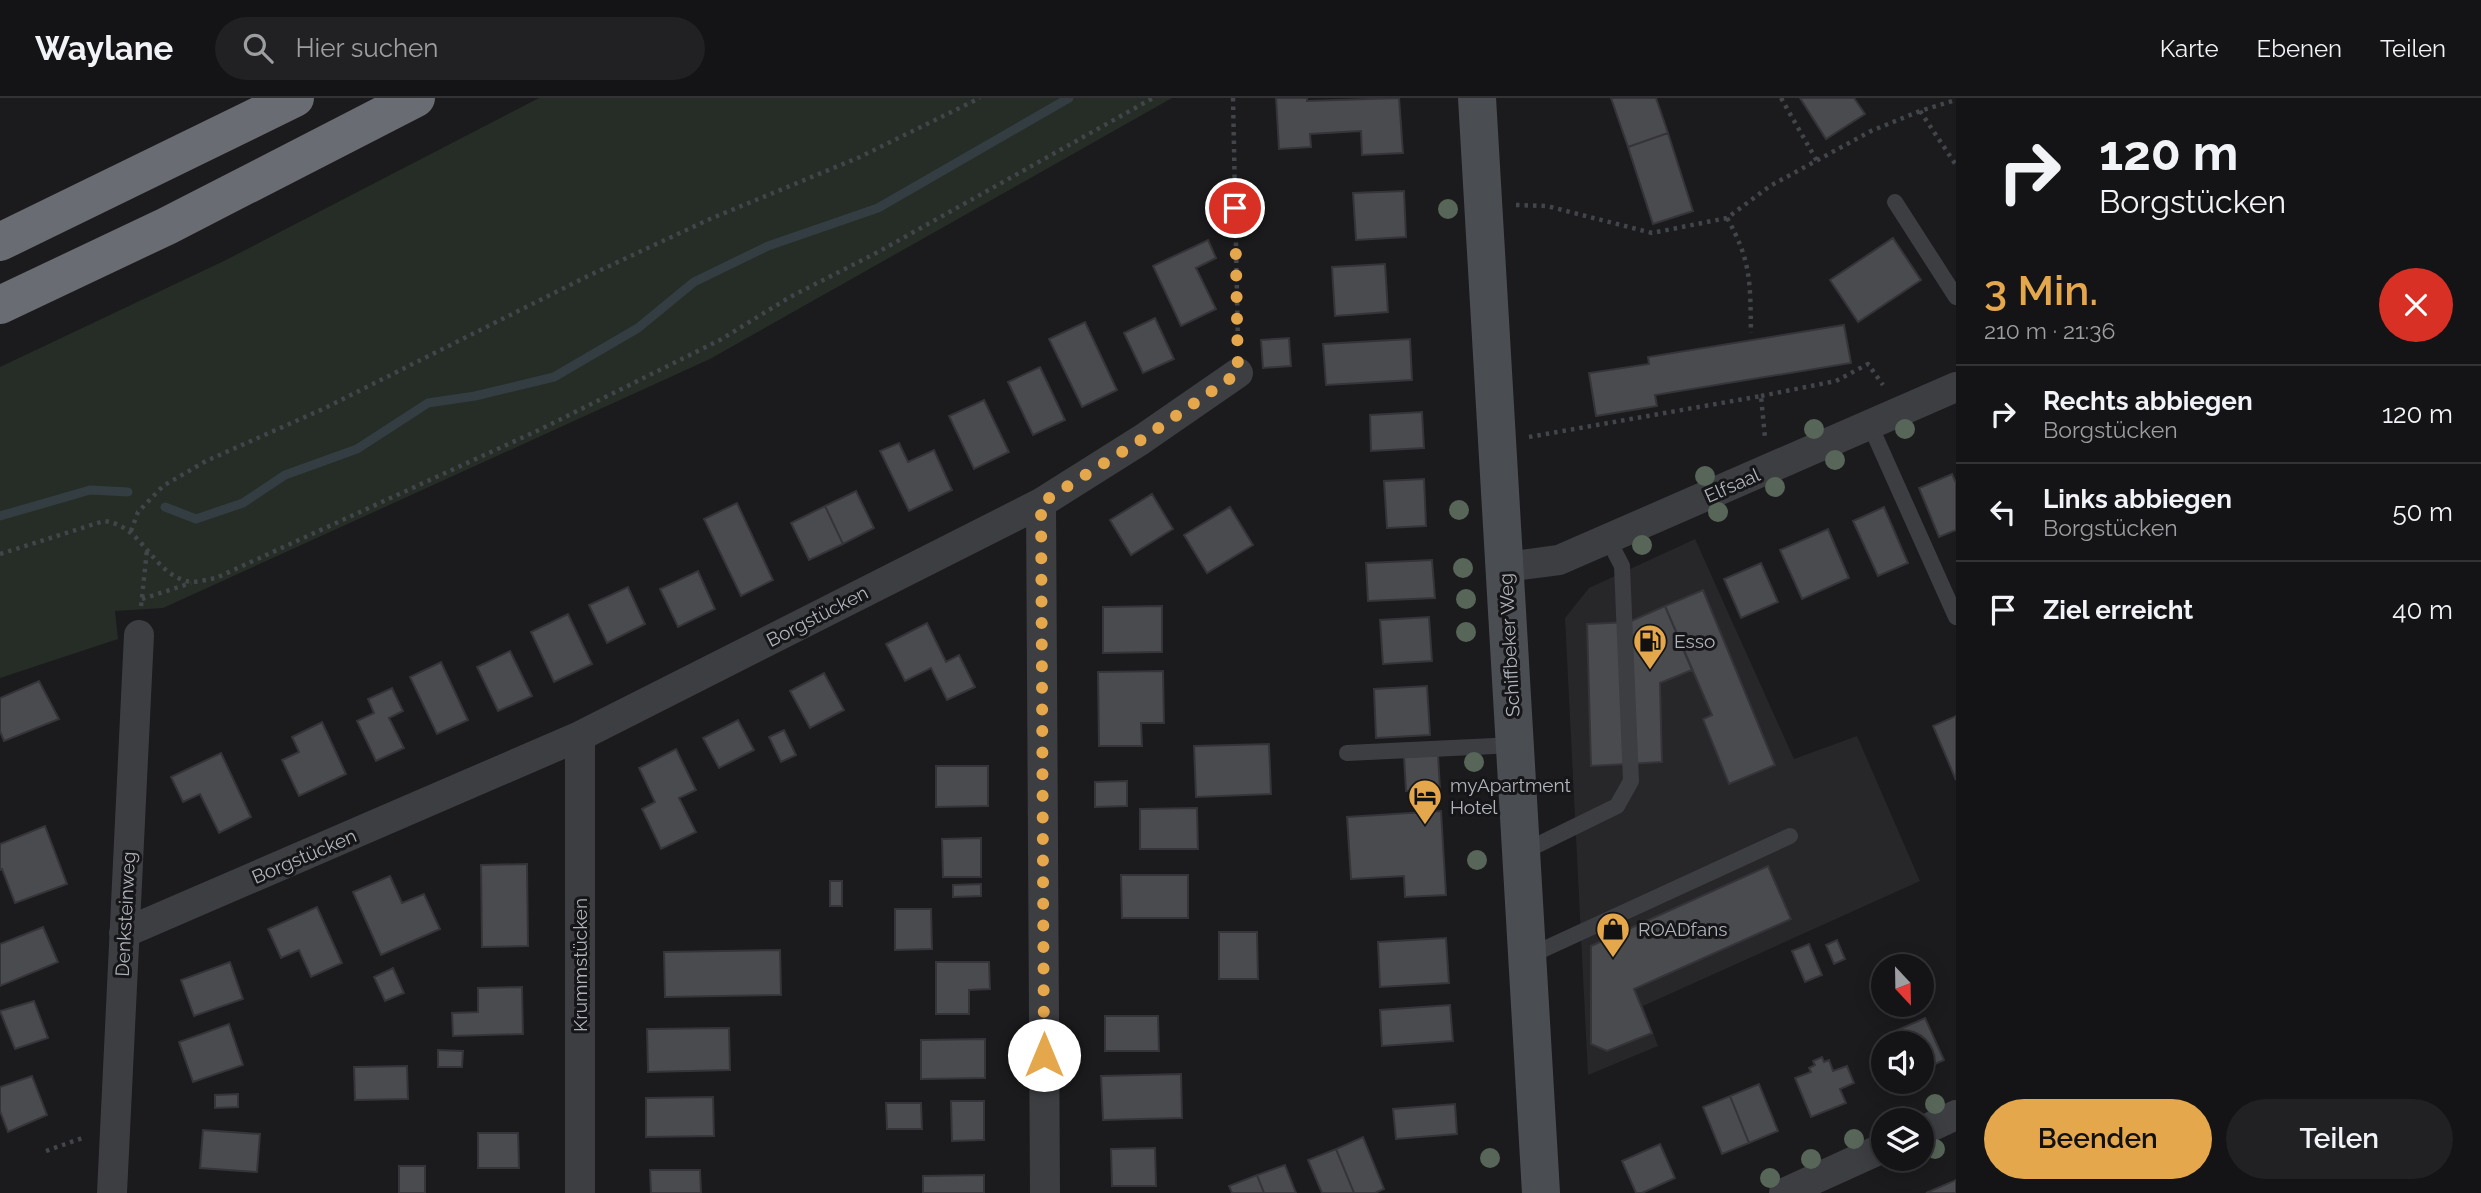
<!DOCTYPE html>
<html lang="de">
<head>
<meta charset="utf-8">
<style>
  :root { --surface:#141416; --page:#212123; --text:#f1f3f6; --muted:#9d9ea1; --line:#333335; --accent:#e4a74c }
  body { margin:0; font-family:Raleway,sans-serif; background:var(--page); color:var(--text); height:100vh; display:flex; flex-direction:column; font-size:26px; white-space:nowrap }
  * { box-sizing:border-box; margin:0 }
  p { font-size:23px; color:var(--muted) }
  .icon { flex:none; width:38px; height:38px; fill:none; stroke:currentColor; stroke-width:2; stroke-linecap:round; stroke-linejoin:round }
  .map { position:relative; flex:1; overflow:hidden }
  .drawer { display:flex; flex-direction:column; background:var(--surface); width:525px }
  .drawer>* { flex:none }
  .guide { background:#141416; color:var(--text); overflow:hidden }
  .needle { width:46px; rotate:158deg }
  .tools { position:absolute; left:1871px; top:856px; display:grid; gap:14px }
  .tools a { display:grid; place-items:center; width:63px; height:63px; border-radius:50%; background:var(--surface); box-shadow:0 4px 18px #0003,0 0 0 2px var(--line); font-size:35px }
  .pin { position:absolute; display:grid; place-items:center; width:60px; height:60px; color:#fff; margin:-30px; border:4px solid #fff; border-radius:50%; box-shadow:0 2px 7px #0007 }
  .me { position:absolute; width:77px; margin:-38px; rotate:0deg; stroke-linejoin:round; filter:drop-shadow(0 0 5px #0008) }
  .turn { display:flex; align-items:center; gap:24px; height:147px; padding:0 28px; font-size:32px }
  .turn .icon { width:91px; height:91px; stroke-width:2.5 }
  .turn b { display:block; font-size:49px; line-height:60px }
  .round { display:grid; place-items:center; flex:none; width:74px; height:74px; border-radius:37px; background:var(--page) }
  .overview { display:flex; align-items:center; justify-content:space-between; height:119px; padding:0 28px }
  h1 { font-size:42px; font-weight:600; line-height:52px; color:var(--accent) }
  .cta { display:flex; gap:14px; margin-top:auto; padding:14px 28px }
  .cta a { flex:1; height:80px; border-radius:42px; background:var(--accent); color:#111; font-size:28px; font-weight:600; line-height:80px; text-align:center }
  .cta a+a { background:var(--page); color:var(--text) }
  ul { padding:0; list-style:none }
  li { display:flex; align-items:center; gap:21px; height:98px; padding:0 28px; border-top:2px solid var(--line) }
  li div { flex:1 }
  li b { display:block; font-size:26px }
  li em { font-style:normal }
  header { display:flex; align-items:center; gap:42px; box-sizing:border-box; height:98px; padding:0 35px; background:var(--surface); border-bottom:2px solid var(--line) }
  header strong { font-size:33px }
  nav { display:flex; gap:38px; margin-inline-start:auto; font-size:24px }
  .search { width:490px; height:63px; background:var(--page); display:flex; align-items:center; gap:18px; box-sizing:border-box; padding:0 24px; border-radius:38px; color:var(--muted); font-size:26px }
  main { display:flex; flex:1; min-height:0 }
  .map>svg:first-child { display:block }
  .built { fill:#27272a }
  .green { fill:#252d26 }
  .lines { fill:none; stroke-linecap:round; stroke-linejoin:round }
  .stream { stroke:#343d42; stroke-width:9 }
  .building { fill:#4a4b4f; stroke:#353539; stroke-width:2 }
  .path { stroke:#424549; stroke-width:4.5; stroke-dasharray:3.5 5; stroke-linecap:butt }
  .lane { stroke:#3c3e42; stroke-width:16 }
  .street { stroke:#3c3e42; stroke-width:30 }
  .secondary { stroke:#4a4d52; stroke-width:38 }
  .highway { stroke:#696c72; stroke-width:38 }
  .tree { fill:#576658 }
  .route { stroke:#e4a74c; stroke-width:12; stroke-dasharray:0 21.6 }
  .labels { text-anchor:middle; stroke-width:6; stroke-linejoin:round; paint-order:stroke }
  .street-label { font-size:19px; fill:#afb3bb; stroke:#161618 }
  .poi-label { font-size:19px; fill:#afb3bb; stroke:#161618; text-anchor:start }
</style>
</head>
<body>
<header>
<strong>Waylane</strong>
<div class="search"><svg class="icon" aria-label="search" viewBox="0 0 24 24"><circle cx="10" cy="10" r="6"/><path d="M15 15l6 6"/></svg>Hier suchen</div>
<nav><a>Karte</a><a>Ebenen</a><a>Teilen</a></nav>
</header>
<main>
<div class="map">
<svg width="1956" height="1095" viewBox="0 0 1956 1095">
  <rect width="100%" height="100%" fill="#1b1b1d"/>
  <path class="built" d="M1695 441 1794 661 1857 638 1920 783 1643 908 1658 948 1588 977 1565 520 1589 490Z"/>
  <path class="green" d="M539 0H1172L710 261 163 510 115 513 118 541 0 580V269L226 162Z"/>
  <g class="lines">
    <path class="stream" d="M165 409 196 421 243 405 285 377 357 351 428 305 475 298 554 279 638 230 694 184 768 148 878 110 1069 0
      M0 418 90 392 128 394"/>
  </g>
  <path class="building" d="M1276 0H1307V3L1399 0 1403 55 1362 57 1361 33 1310 36 1311 49 1279 51Z
    M1611 0H1656L1668 35 1628 49Z
    M1800 0H1854L1865 16 1826 41Z
    M1668 35 1693 113 1653 126 1628 49Z
    M1404 93 1406 139 1356 142 1353 95Z
    M1893 140 1921 182 1858 224 1830 182Z
    M1208 142 1216 160 1196 170 1216 211 1181 228 1153 168Z
    M1385 166 1388 214 1335 218 1332 169Z
    M1155 220 1174 261 1143 275 1124 235Z
    M1085 224 1117 292 1082 309 1049 241Z
    M1844 227 1851 265 1655 297 1657 308 1596 318 1589 275 1649 266 1648 259Z
    M1289 240 1291 268 1263 270 1261 242Z
    M1410 241 1412 282 1326 287 1323 246Z
    M1040 269 1065 322 1033 337 1008 284Z
    M984 302 1009 354 974 371 949 318Z
    M1422 314 1424 350 1371 353 1370 317Z
    M899 345 908 364 934 352 952 392 909 413 880 353Z
    M1952 376 1956 385V432L1939 439 1919 390Z
    M1424 381 1426 428 1387 430 1384 383Z
    M856 393 874 430 843 446 825 408Z
    M1152 396 1173 431 1131 457 1110 422Z
    M737 405 773 482 741 498 704 421Z
    M825 408 843 446 809 462 791 425Z
    M1230 409 1253 447 1207 475 1184 437Z
    M1884 409 1908 465 1878 478 1853 423Z
    M1828 431 1849 480 1802 501 1780 452Z
    M1432 462 1435 500 1368 503 1366 465Z
    M1761 465 1778 504 1741 520 1724 481Z
    M698 473 715 511 678 529 660 491Z
    M628 489 645 526 607 545 589 507Z
    M1703 492 1775 667 1729 686 1703 621 1712 617 1665 508Z
    M1162 508V554L1103 555V509Z
    M1665 508 1692 572 1660 585 1662 664 1591 668 1587 526 1629 524Z
    M568 516 592 566 554 584 531 534Z
    M1429 519 1432 563 1383 566 1380 522Z
    M927 525 946 564 959 557 975 589 947 602 931 570 905 583 886 546Z
    M510 553 532 598 498 613 477 569Z
    M441 564 468 622 437 636 410 579Z
    M1163 573 1164 625H1141L1142 648H1099L1098 574Z
    M824 575 844 612 810 630 790 593Z
    M39 583 59 621 4 643 0 633V600Z
    M1427 588 1430 637 1376 640 1374 591Z
    M392 590 403 613 389 620 404 650 376 663 357 623 374 615 368 601Z
    M1956 618V682L1933 628Z
    M738 622 754 652 719 670 703 640Z
    M322 624 346 676 299 698 282 662 299 654 292 639Z
    M784 632 796 657 781 664 769 639Z
    M1269 646 1271 696 1196 699 1194 648Z
    M676 651 696 692 679 700 696 734 661 751 642 711 655 704 639 670Z
    M221 655 251 719 219 735 200 696 183 704 171 679Z
    M1438 657 1440 691 1406 693 1404 659Z
    M936 668H988V708L936 709Z
    M1127 683V708L1095 709V684Z
    M1197 710 1198 751H1140V711Z
    M1441 713 1446 797 1405 799 1404 778 1351 781 1347 719Z
    M45 728 67 786 15 805 2 771 0 772V746Z
    M981 740V779H943L942 741Z
    M527 766 528 848 482 849 481 767Z
    M1768 768 1791 821 1634 891 1652 935 1607 953 1591 946V848Z
    M1121 777H1188V820H1122Z
    M390 778 402 805 424 796 440 831 381 857 353 794Z
    M830 783H842V808H830Z
    M981 786V798L953 799V787Z
    M317 809 342 865 311 879 299 852 281 860 268 831Z
    M895 811H931L932 851 895 852Z
    M43 829 58 864 0 888V846Z
    M1219 834H1257L1258 881H1219Z
    M1446 840 1449 885 1380 889 1378 844Z
    M1837 842 1845 861 1834 866 1826 847Z
    M1809 846 1822 877 1805 884 1792 853Z
    M780 852 781 897 665 899 664 854Z
    M230 864 243 901 194 918 181 882Z
    M936 864H989L990 891 969 892V916H936Z
    M393 870 404 895 385 903 374 879Z
    M522 889 523 936 453 938 452 915 478 914V890Z
    M34 903 48 940 15 951 0 913Z
    M1450 907 1453 943 1382 948 1380 912Z
    M1105 918H1158L1159 953H1105Z
    M1925 920 1944 962 1922 972V945H1890L1886 937Z
    M229 926 243 967 193 984 179 944Z
    M729 930 730 972 648 974 647 931Z
    M985 941V980L921 981V942Z
    M438 952 463 953 462 969H438Z
    M1822 959 1824 964 1829 962 1833 973 1847 968 1854 985 1840 991 1846 1005 1811 1019 1795 980 1811 974 1809 970 1815 967 1813 963Z
    M407 968 408 1001 355 1002 354 969Z
    M1181 976 1182 1020 1103 1022 1101 978Z
    M32 978 47 1017 8 1034 0 1013V989Z
    M1759 986 1778 1033 1749 1045 1730 998Z
    M238 996V1009L215 1010V997Z
    M1730 998 1749 1045 1722 1056 1703 1009Z
    M713 999 714 1038 646 1039V1000Z
    M951 1003H984V1042L952 1043Z
    M886 1005H921L922 1031H887Z
    M1455 1006 1457 1036 1396 1041 1393 1011Z
    M203 1032 260 1036 257 1074 200 1070Z
    M478 1035H518L519 1070H478Z
    M1363 1039 1384 1091 1375 1095H1354L1336 1051Z
    M1660 1046 1675 1080 1642 1095H1636L1622 1063Z
    M1155 1050 1156 1088H1112L1111 1051Z
    M1336 1051 1354 1095H1322L1308 1062Z
    M1285 1067 1296 1095H1264L1257 1077Z
    M399 1068H425V1095H399Z
    M650 1072H700L701 1095H651Z
    M984 1077V1095H923V1078Z
    M1257 1077 1264 1095H1232L1229 1088Z
    M1956 1082V1095H1926Z"/>
  <g class="lines">
    <path class="path" d="M1233 0 1238 246
      M1781 0 1817 63
      M1920 13 1956 67
      M1516 107 1547 108 1652 135 1727 120 1770 88 1871 33 1920 13 1956 2
      M1727 120C1752 164 1750 186 1751 235
      M1761 298 1836 283 1868 266 1883 287
      M1529 339 1761 298 1765 340
      M131 433 138 414 163 388 206 363 323 311 590 177 710 121 860 59 980 0
      M0 456 104 423C141 427 150 470 183 482 193 486 205 482 216 480L539 332 720 242 790 199 878 154 1153 0
      M142 501 191 485
      M141 508 147 452
      M46 1053 85 1039"/>
    <path class="lane" d="M1895 104 1956 199
      M1870 327 1956 519
      M1347 655 1515 647
      M1521 755 1617 708 1631 683 1622 468 1608 441
      M1529 858 1790 738"/>
    <path class="street" d="M1041 405 1045 1095
      M1505 469 1559 462 1956 289
      M580 638V1095
      M124 835 580 638 1041 405 1141 342 1238 275
      M1922 1033 1956 1017
      M112 1095 139 537
      M1784 1095 1883 1050"/>
    <path class="secondary" d="M1477 0 1541 1095"/>
    <path class="highway" d="M0 144 295 0
      M0 207 167 128 416 0"/>
  </g>
  <g class="tree">
    <circle cx="1448" cy="111" r="10"/>
    <circle cx="1814" cy="331" r="10"/>
    <circle cx="1905" cy="331" r="10"/>
    <circle cx="1835" cy="362" r="10"/>
    <circle cx="1705" cy="378" r="10"/>
    <circle cx="1775" cy="389" r="10"/>
    <circle cx="1459" cy="412" r="10"/>
    <circle cx="1718" cy="414" r="10"/>
    <circle cx="1642" cy="447" r="10"/>
    <circle cx="1463" cy="470" r="10"/>
    <circle cx="1466" cy="501" r="10"/>
    <circle cx="1466" cy="534" r="10"/>
    <circle cx="1474" cy="664" r="10"/>
    <circle cx="1477" cy="762" r="10"/>
    <circle cx="1935" cy="1006" r="10"/>
    <circle cx="1854" cy="1041" r="10"/>
    <circle cx="1935" cy="1051" r="10"/>
    <circle cx="1490" cy="1060" r="10"/>
    <circle cx="1811" cy="1061" r="10"/>
    <circle cx="1770" cy="1080" r="10"/>
  </g>
  <g class="lines">
    <path class="route" d="M1044 957 1041 405 1141 342 1238 275 1235 110"/>
  </g>
  <defs>
    <g id="fuel-pin" transform="scale(1.75)"><path d="M0 17L-7.5 6A9.5 9.5 0 1 1 7.5 6Z" fill="#e4a74c" stroke="#161618"/><path d="M-5.5-6h7V0h2V4h1.3V-2.5L3-4.5l.8-.8L6-3V5H2.5V1h-1V6h-7ZM-4.2-4.7v3.2H.2V-4.7Z" fill="#111"/></g>
    <g id="hotel-pin" transform="scale(1.75)"><path d="M0 17L-7.5 6A9.5 9.5 0 1 1 7.5 6Z" fill="#e4a74c" stroke="#161618"/><path d="M-6-4.5h1.5V1H6V5H4.5V3h-9V5H-6ZM-4 0a1.8 1.8 0 1 1 3.6 0ZM.5 0V-2.5h3Q6-2.5 6 0Z" fill="#111"/></g>
    <g id="shop-pin" transform="scale(1.75)"><path d="M0 17L-7.5 6A9.5 9.5 0 1 1 7.5 6Z" fill="#e4a74c" stroke="#161618"/><path d="M-5-2.5h2.3a2.7 3.5 0 0 1 5.4 0H5L5.5 6h-11ZM-1.5-2.5h3a1.5 2.3 0 0 0-3 0Z" fill="#111"/></g>
  </defs>
  <g fill-rule="evenodd">
    <use href="#fuel-pin" x="1650" y="543"/>
    <use href="#hotel-pin" x="1425" y="698"/>
    <use href="#shop-pin" x="1613" y="831"/>
  </g>
  <g class="labels">
    <g class="street-label">
      <text transform="translate(1732 387) rotate(-24)" y="7">Elfsaal</text>
      <text transform="translate(817 518) rotate(-27)" y="7">Borgstücken</text>
      <text transform="translate(1509 547) rotate(-93)" y="7">Schiffbeker Weg</text>
      <text transform="translate(304 758) rotate(-23)" y="7">Borgstücken</text>
      <text transform="translate(125 816) rotate(-87)" y="7">Denksteinweg</text>
      <text transform="translate(580 867) rotate(-90)" y="7">Krummstücken</text>
    </g>
    <g class="poi-label">
      <text x="1674" y="550">Esso</text>
      <text x="1450" y="694">myApartment<tspan x="1450" dy="22">Hotel</tspan></text>
      <text x="1638" y="838">ROADfans</text>
    </g>
  </g>
</svg>
<div class="tools">
<a><svg class="needle" viewBox="-14 -14 28 28"><path d="M0-13l5 13h-10z" fill="#e53935"/><path d="M0 13l5-13h-10z" fill="#9d9ea1"/></svg></a>
<a><svg class="icon" aria-label="sound" viewBox="0 0 24 24"><path d="M4 9h4l5-4v14l-5-4H4zM17 9q2 3 0 6"/></svg></a>
<a><svg class="icon" aria-label="layers" viewBox="0 0 24 24"><path d="M12 4l9 5-9 5-9-5zM3 14l9 5 9-5"/></svg></a>
</div>
<div class="pin" style="left:1235px;top:110px;background:#d93025"><svg class="icon" aria-label="arrive" viewBox="0 0 24 24"><path d="M6 21V4h12l-3 4 3 4H6"/></svg></div>
<svg class="me" style="left:1044px;top:957px" viewBox="-20 -20 40 40"><circle r="19" fill="#fff"/><path d="M0-13L10 11 0 6-10 11z" fill="#e4a74c"/></svg>
</div>
<section class="drawer">
<div class="guide">
<div class="turn"><svg class="icon" aria-label="right" viewBox="0 0 24 24"><path d="M7 20v-9h11M14 6l5 5-5 5"/></svg><div><b>120 m</b>Borgstücken</div></div>
</div>
<div class="overview"><div><h1>3 Min.</h1><p>210 m · 21:36</p></div><a class="round" style="background:#d93025;color:#fff"><svg class="icon" aria-label="close" viewBox="0 0 24 24"><path d="M6 6l12 12M18 6L6 18"/></svg></a></div>
<ul>
<li><svg class="icon" aria-label="right" viewBox="0 0 24 24"><path d="M7 20v-9h11M14 6l5 5-5 5"/></svg><div><b>Rechts abbiegen</b><p>Borgstücken</p></div><em>120 m</em></li>
<li><svg class="icon" aria-label="left" viewBox="0 0 24 24"><path d="M17 20v-9H6M10 6l-5 5 5 5"/></svg><div><b>Links abbiegen</b><p>Borgstücken</p></div><em>50 m</em></li>
<li><svg class="icon" aria-label="arrive" viewBox="0 0 24 24"><path d="M6 21V4h12l-3 4 3 4H6"/></svg><div><b>Ziel erreicht</b></div><em>40 m</em></li>
</ul>
<div class="cta"><a>Beenden</a><a>Teilen</a></div>
</section>
</main>
</body>
</html>
